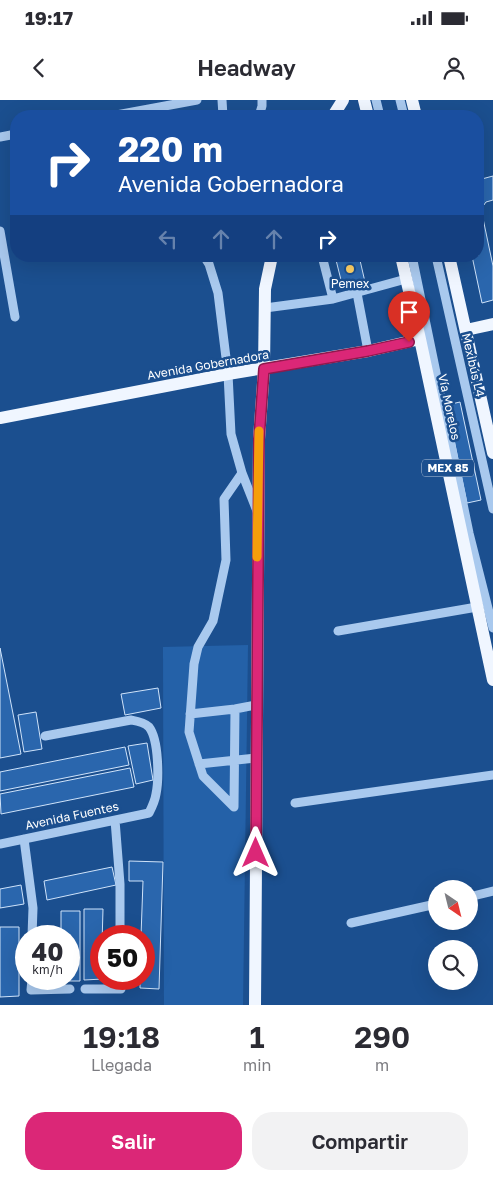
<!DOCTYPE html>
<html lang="es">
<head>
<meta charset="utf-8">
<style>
  :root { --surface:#fff; --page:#f2f2f3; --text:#2b2b33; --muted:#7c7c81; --accent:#db2777 }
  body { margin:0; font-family:"Golos Text",sans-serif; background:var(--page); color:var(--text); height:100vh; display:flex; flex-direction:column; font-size:19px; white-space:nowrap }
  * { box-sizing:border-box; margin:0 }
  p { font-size:16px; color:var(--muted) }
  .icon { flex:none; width:28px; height:28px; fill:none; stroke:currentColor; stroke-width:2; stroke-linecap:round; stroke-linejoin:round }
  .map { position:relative; height:905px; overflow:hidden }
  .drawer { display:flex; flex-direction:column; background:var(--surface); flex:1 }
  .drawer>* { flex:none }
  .guide { position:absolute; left:10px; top:10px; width:474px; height:152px; border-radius:20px; box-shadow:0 5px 20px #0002; background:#1a4fa0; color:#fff; overflow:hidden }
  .needle { width:32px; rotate:145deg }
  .tools { position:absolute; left:428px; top:780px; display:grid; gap:10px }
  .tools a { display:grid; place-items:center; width:50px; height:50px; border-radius:50%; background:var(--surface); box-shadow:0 5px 20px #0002; font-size:25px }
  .speed { position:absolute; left:15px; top:825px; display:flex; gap:10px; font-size:25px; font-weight:700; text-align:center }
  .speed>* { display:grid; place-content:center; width:65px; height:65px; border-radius:50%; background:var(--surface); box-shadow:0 5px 20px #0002; line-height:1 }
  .speed small { font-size:12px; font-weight:400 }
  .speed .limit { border:8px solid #d22; background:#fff; color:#111 }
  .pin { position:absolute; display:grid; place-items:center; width:42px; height:42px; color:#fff; margin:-51px -21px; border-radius:50% 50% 50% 0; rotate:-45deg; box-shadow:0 0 5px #0007 }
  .pin .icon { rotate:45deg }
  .me { position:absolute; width:55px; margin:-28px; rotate:0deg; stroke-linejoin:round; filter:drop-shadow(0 0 4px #0008) }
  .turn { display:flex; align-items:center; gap:18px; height:105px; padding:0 25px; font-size:22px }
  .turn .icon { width:65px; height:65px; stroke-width:2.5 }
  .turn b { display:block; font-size:35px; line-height:42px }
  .lanes { display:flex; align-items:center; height:48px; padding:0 25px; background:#0003; justify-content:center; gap:25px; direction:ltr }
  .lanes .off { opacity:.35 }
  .eta { display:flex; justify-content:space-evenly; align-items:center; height:85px; text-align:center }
  .eta b { font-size:30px; font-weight:600; line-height:35px }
  .cta { display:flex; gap:10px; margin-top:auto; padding:10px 25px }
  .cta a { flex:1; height:58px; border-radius:20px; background:var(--accent); color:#fff; font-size:20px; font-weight:600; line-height:58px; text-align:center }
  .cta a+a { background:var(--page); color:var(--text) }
  .status { display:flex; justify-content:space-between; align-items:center; height:35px; padding:0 25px; background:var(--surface); direction:ltr }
  .status svg { height:14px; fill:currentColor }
  header { display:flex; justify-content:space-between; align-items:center; height:65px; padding:0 25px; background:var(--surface); font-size:22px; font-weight:600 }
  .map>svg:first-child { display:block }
  .green { fill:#2461a8 }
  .building { fill:#2a66ad; stroke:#cfe3fa }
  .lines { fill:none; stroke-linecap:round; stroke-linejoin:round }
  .minor { stroke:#a9c9ee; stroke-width:9 }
  .major { stroke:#f0f6ff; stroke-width:12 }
  .route-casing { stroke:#8e194d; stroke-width:12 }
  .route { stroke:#db2777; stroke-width:9 }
  .slow { stroke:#f59e0b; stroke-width:9 }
  .poi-dot { fill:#ffd166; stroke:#1b4f8f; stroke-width:2 }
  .labels { text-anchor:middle; stroke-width:5; stroke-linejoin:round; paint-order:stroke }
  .shield { fill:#1b4f8f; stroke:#bbcadd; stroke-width:1 }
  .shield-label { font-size:11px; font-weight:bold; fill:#fff }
  .poi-label { font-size:12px; fill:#fff; stroke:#1b4f8f }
  .street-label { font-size:12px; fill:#fff; stroke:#1b4f8f }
</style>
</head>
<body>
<div class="status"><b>19:17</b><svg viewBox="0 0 49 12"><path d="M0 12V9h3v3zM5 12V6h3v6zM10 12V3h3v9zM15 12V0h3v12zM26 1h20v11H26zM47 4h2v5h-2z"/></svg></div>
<header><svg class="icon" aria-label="back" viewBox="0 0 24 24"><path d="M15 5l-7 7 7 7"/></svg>Headway<svg class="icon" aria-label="person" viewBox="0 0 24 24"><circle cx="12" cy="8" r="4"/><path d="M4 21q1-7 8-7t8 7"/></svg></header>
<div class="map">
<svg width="493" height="905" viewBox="0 0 493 905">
  <rect width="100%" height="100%" fill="#1b4f8f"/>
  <path class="green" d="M248 545 243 905H164L163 547Z"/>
  <path class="building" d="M493 76V100L486 102 481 109 493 166V200L482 203 472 156H478V80Z
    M335 156H359L365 182 343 188Z
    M460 302 481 400 467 403 447 305Z
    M0 548 21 654 0 658Z
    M158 588 161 608 125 615 121 594Z
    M36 612 42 649 24 652 18 615Z
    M147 643 153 680 136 684 128 646Z
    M125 647 129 665 0 691V672Z
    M130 668 134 687 1 714 0 694Z
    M129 761 163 762 159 889 140 888V879H144V836H141L143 781H129Z
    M112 767 116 785 47 800 44 781Z
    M21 785 24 804 0 808V789Z
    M84 809H103L101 879H103L84 880Z
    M61 811H80V881H61V879H69V836H61Z
    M0 827H19V896L0 897Z"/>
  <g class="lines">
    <path class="minor" d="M222 0 223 16
      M376 0 380 16
      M400 0 404 16
      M111 16 197 0
      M259 16 262 6V0
      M0 37 16 34
      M0 131 15 217
      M204 156 209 164 218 193 228 274 231 334 242 373 257 411
      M322 156 333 199
      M412 156 469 433 493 528
      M436 156 493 409
      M357 193 368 251
      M265 208 333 199 406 179
      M338 531 477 507
      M190 614 235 609 256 605
      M199 664 256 658
      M295 703 493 675
      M234 707 203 676 189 632 194 564 198 547 213 521 226 460 224 399 242 373
      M234 707 235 609
      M115 720 120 784V836
      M24 739 33 808 32 836
      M0 744 149 713C152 707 155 701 156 694 159 679 159 640 149 627 144 622 137 621 131 620L45 636
      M469 797 493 791
      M351 823 436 804
      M32 879 31 890 70 889
      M85 889H121V879"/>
    <path class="major" d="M364 0 368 16
      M412 0 416 16
      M333 16 343 0
      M401 156 420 239 493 580
      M449 156 493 353
      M466 230 493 224
      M0 318 228 274 368 251 420 239
      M255 905 259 339 264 269 265 189 272 156"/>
  </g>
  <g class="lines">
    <g class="route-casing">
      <path id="route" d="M256 753 259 339 264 269 368 251 409 242"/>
    </g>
    <use href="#route" class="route"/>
    <path class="slow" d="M257 457 259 331"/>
  </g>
  <circle class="poi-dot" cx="350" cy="169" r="5"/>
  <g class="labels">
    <rect class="shield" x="422" y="359.5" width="52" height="17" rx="4"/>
    <g class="shield-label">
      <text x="448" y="372">MEX 85</text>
    </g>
    <g class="poi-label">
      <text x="350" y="188">Pemex</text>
    </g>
    <g class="street-label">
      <text transform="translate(208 265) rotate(-10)" y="4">Avenida Gobernadora</text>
      <text transform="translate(473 265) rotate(77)" y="4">Mexibús L4</text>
      <text transform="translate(449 307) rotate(78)" y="4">Vía Morelos</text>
      <text transform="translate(72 716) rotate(-12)" y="4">Avenida Fuentes</text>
    </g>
  </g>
</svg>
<div class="tools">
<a><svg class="needle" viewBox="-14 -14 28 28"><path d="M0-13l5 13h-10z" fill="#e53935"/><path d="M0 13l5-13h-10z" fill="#7c7c81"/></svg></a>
<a><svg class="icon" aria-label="search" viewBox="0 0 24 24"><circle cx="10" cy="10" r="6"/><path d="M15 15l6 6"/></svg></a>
</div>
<div class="speed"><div>40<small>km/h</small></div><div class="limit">50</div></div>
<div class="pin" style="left:409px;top:242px;background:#d93025"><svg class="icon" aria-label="arrive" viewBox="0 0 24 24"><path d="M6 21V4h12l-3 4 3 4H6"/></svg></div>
<svg class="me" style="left:256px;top:753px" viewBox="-20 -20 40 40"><path d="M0-17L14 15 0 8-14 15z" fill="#db2777" stroke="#fff" stroke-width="4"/></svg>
<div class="guide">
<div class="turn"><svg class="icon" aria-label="right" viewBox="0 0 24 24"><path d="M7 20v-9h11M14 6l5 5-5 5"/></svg><div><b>220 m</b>Avenida Gobernadora</div></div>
<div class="lanes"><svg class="icon off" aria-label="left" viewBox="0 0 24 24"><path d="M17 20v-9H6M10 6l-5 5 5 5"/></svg><svg class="icon off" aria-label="ahead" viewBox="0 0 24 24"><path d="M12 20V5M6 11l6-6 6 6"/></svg><svg class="icon off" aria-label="ahead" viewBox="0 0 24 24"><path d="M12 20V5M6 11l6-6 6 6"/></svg><svg class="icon" aria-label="right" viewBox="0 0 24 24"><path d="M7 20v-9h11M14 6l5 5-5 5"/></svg></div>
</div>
</div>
<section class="drawer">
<div class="eta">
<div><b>19:18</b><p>Llegada</p></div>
<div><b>1</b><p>min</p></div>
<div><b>290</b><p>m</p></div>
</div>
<div class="cta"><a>Salir</a><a>Compartir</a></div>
</section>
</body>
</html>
